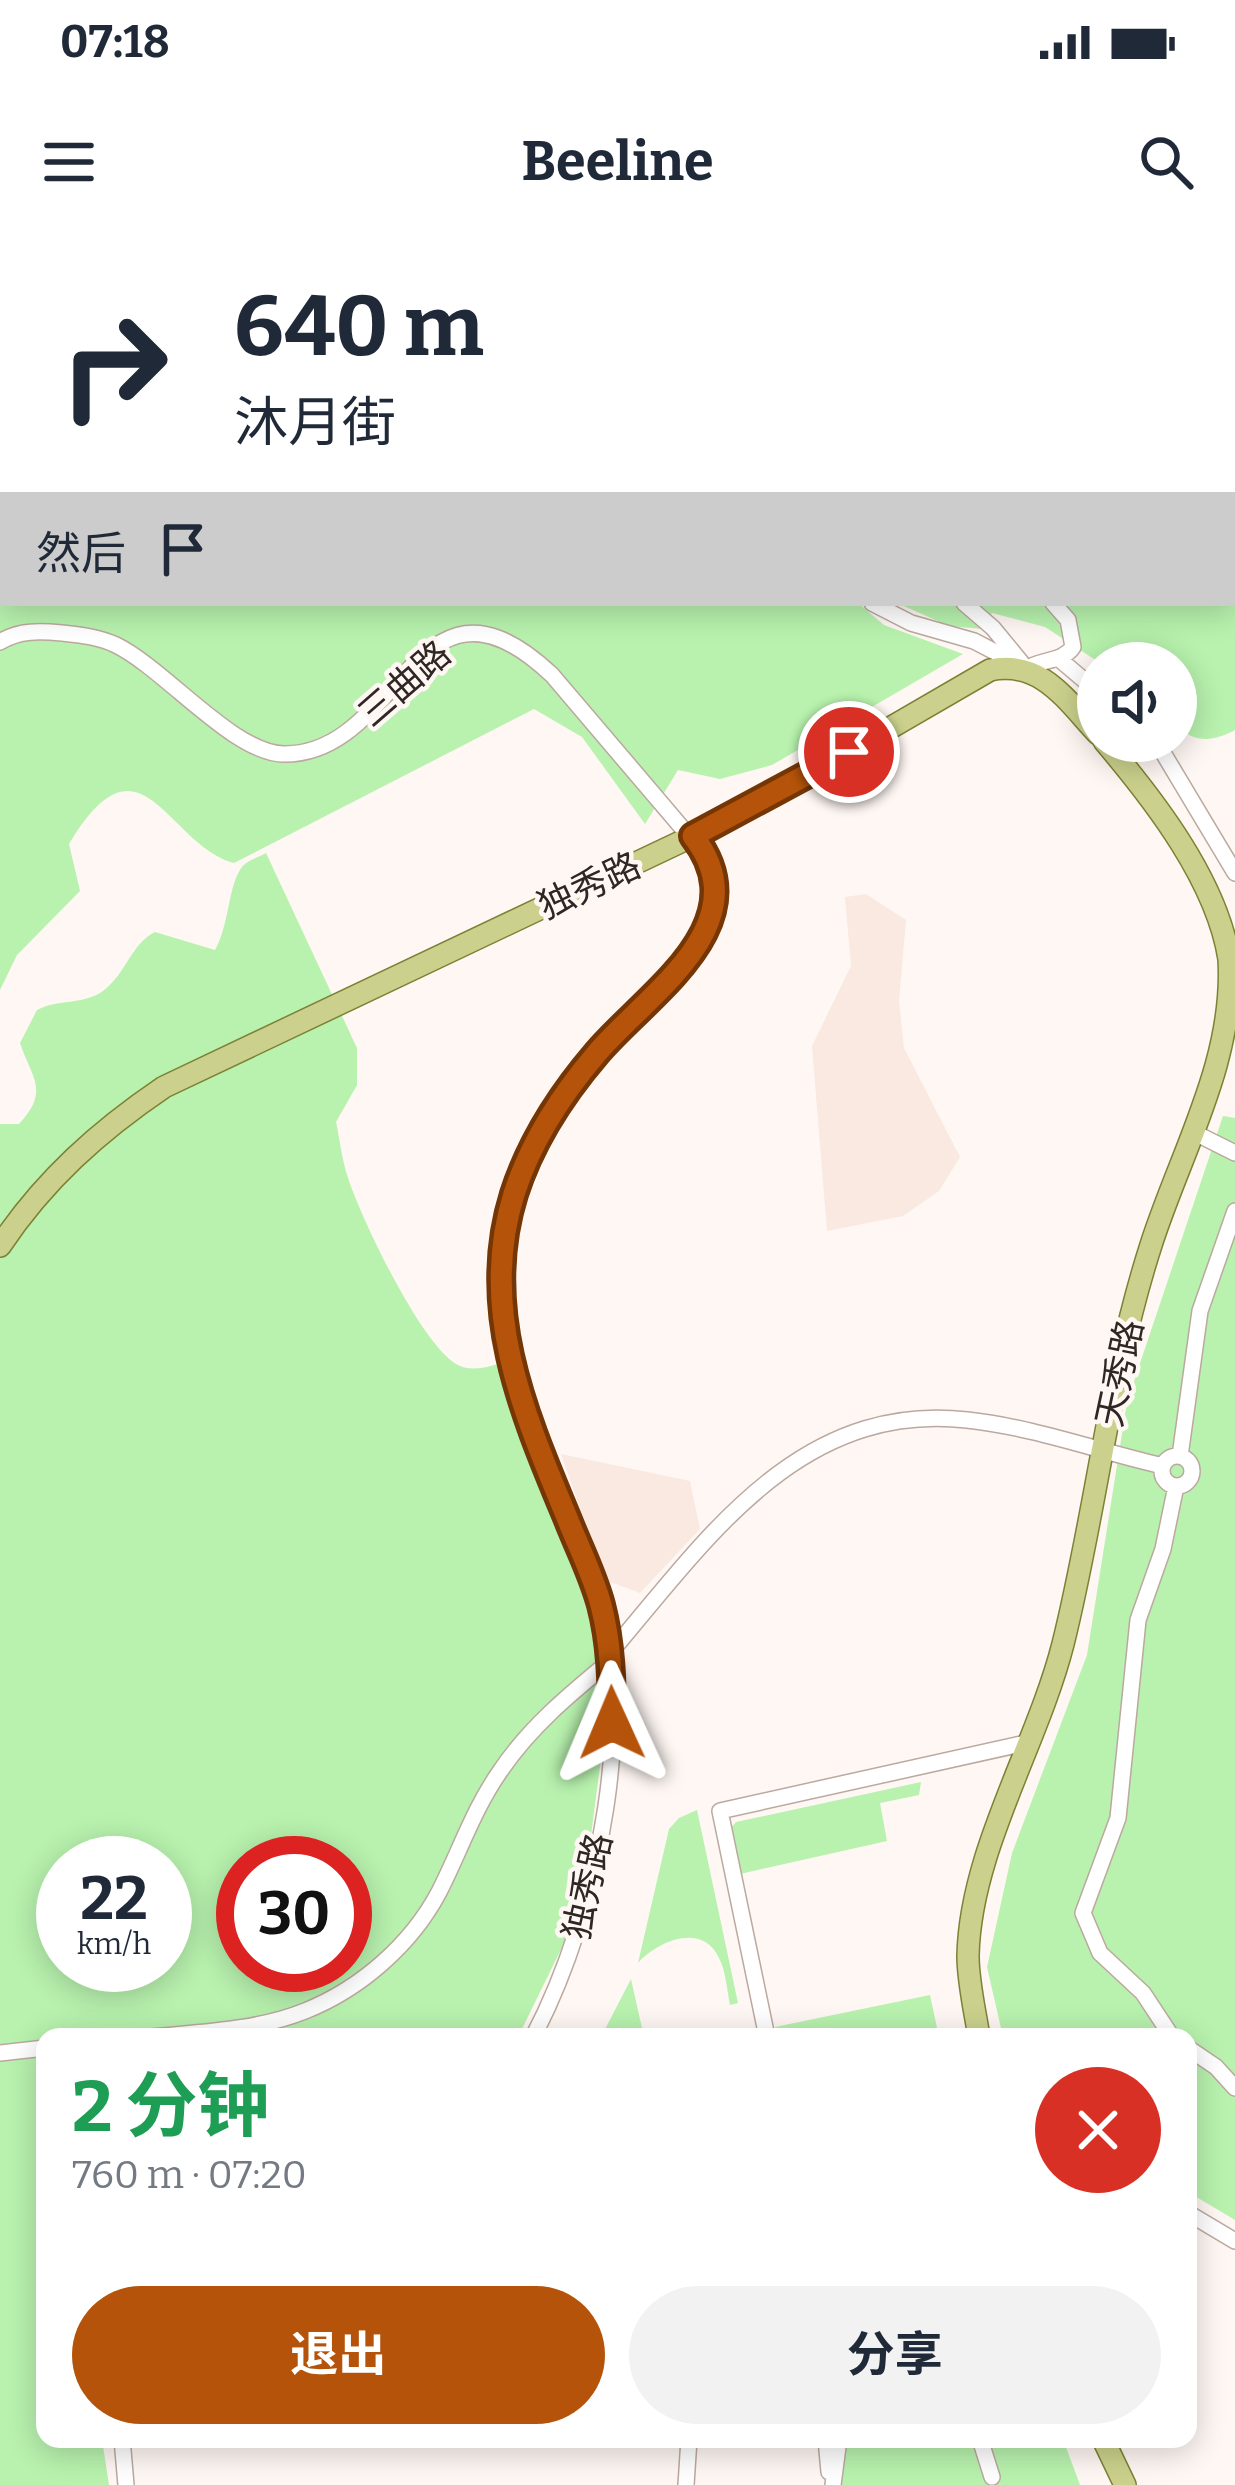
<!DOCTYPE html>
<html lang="zh">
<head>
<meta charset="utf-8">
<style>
  :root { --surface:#fff; --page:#f2f2f3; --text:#1f2937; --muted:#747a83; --accent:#b45309 }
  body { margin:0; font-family:Bitter,"Noto Sans SC",serif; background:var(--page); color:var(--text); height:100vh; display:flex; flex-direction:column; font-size:45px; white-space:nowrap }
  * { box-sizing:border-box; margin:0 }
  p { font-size:39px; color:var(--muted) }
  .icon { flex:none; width:66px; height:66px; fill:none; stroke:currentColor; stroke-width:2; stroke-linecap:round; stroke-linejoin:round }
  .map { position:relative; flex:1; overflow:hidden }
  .drawer { position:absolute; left:36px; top:1788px; width:1161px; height:420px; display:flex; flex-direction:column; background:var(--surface); border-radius:24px; box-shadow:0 6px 30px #0003 }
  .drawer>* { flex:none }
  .banner { position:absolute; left:0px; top:0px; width:1236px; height:366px; box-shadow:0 6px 30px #0003; background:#fff; color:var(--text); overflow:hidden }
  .controls { position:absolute; left:1077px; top:402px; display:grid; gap:24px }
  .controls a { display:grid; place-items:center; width:120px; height:120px; border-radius:50%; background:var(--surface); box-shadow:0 6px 30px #0003; font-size:60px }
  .speed { position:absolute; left:36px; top:1596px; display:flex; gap:24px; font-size:60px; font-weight:700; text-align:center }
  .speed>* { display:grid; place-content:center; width:156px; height:156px; border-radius:50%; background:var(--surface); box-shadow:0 6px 30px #0003; line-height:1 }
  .speed small { font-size:30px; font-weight:400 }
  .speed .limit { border:18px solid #d22; background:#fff; color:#111 }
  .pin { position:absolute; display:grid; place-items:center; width:102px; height:102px; color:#fff; margin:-51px; border:6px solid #fff; border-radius:50%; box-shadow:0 3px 12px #0007 }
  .me { position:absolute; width:132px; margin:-66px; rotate:359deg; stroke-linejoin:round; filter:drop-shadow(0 0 9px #0008) }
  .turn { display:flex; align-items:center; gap:42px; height:252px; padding:0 36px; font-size:54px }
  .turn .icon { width:156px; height:156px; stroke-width:2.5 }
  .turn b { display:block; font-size:84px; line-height:102px }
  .then { display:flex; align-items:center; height:114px; padding:0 36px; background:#0003; gap:24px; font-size:45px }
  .round { display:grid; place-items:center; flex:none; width:126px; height:126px; border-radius:63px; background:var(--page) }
  .summary { display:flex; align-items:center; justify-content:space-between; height:204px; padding:0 36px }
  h1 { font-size:72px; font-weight:700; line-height:90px; color:#1e9e55 }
  .button { display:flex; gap:24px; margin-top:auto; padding:24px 36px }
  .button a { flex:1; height:138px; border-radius:72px; background:var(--accent); color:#fff; font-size:48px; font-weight:700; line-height:138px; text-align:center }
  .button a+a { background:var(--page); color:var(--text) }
  .status { display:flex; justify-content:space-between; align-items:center; height:84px; padding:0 60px; background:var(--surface); direction:ltr }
  .status svg { height:33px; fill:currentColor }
  header { display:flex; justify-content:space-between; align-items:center; height:156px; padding:0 36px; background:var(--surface); font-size:54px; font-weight:700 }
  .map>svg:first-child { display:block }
  .built { fill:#f9e9e0 }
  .green { fill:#b8f2ae; fill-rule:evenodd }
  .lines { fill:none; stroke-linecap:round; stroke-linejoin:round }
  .minor-casing { stroke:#bba99f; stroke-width:18 }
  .major-casing { stroke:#7d8135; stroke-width:24 }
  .minor { stroke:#fff; stroke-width:15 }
  .major { stroke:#cbd18c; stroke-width:21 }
  .route-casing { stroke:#753606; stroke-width:30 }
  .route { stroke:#b45309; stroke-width:21 }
  .labels { text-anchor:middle; stroke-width:9; stroke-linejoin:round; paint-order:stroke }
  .street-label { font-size:36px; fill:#2e2723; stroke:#fff7f3 }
</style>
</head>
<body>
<div class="status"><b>07:18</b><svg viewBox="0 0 49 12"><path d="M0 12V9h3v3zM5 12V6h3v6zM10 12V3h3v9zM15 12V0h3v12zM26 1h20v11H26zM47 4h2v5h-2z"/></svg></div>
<header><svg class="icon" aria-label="menu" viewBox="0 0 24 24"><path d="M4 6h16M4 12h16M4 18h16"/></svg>Beeline<svg class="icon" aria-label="search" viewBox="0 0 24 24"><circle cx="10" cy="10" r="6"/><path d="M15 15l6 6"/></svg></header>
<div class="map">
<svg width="1235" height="2245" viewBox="0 0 1235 2245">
  <rect width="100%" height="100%" fill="#fff7f3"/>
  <path class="built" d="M866 654 906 680 899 761 904 808 960 917 939 951 903 976 827 991 812 806 851 726 845 657Z
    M561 1214 690 1241 700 1289 640 1353 605 1340Z"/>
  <path class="green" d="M0 0 378 3H3V363H858L884 385 963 414 772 525 720 539 678 530 645 584 582 497 534 469 234 623C166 604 141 483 69 604L80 651 17 715 0 750Z
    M410 0H1030V3Z
    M1235 79V490C1213 502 1195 503 1176 486V423H1100L1045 387 992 373 983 389 949 386 897 363H1233Z
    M266 613 357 808V845L336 882C340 901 342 920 348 938 362 980 420 1102 456 1124 472 1134 495 1125 511 1120L600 1330 613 1427 587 1626 569 1693 518 1797H45V2199H102L109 2245H0V884H19C50 850 32 839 20 803L37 770C58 759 83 765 103 751 126 734 130 705 155 692L215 710C229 685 228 649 240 630 245 621 257 618 266 613ZM63 1623H165V1725H63ZM243 1623H345V1725H243Z
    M1223 876 1235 878V1980L1188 1952V1797H1003L987 1727 1012 1613 1087 1415 1127 1162Z
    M921 1542 919 1555 880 1563 887 1601 740 1634 730 1589 736 1582Z
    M697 1570 738 1763 730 1765C727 1751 726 1731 719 1718 702 1682 658 1701 638 1723L669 1589 679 1578Z
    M631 1739 644 1797H601Z
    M930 1755 939 1797H777L775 1787Z
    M825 2199H1063L1080 2245H827Z"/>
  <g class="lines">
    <g class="minor-casing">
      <path id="minor" d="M389 0V3
        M837 0 839 3
        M1082 0 1083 3
        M1123 3 1125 0
        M1209 3 1213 0
        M872 363 911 383 974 401 1024 427
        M964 363 993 388 1021 422
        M0 402C19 390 40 391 62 393 81 395 99 397 116 405 165 429 234 514 284 514 402 515 416 307 552 435L706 616C733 690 672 737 625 783 603 804 584 827 566 852 527 906 503 971 500 1038 495 1141 553 1238 590 1331 643 1464 598 1674 533 1797
        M1058 418 1098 452
        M1026 429C1041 419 1063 422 1073 407L1068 380 1053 363
        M1156 501 1235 633
        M1195 893 1235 913
        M1180 1216 1200 1071 1235 971
        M1162 1231a15 15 0 1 1 30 0a15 15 0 1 1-30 0Z
        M610 1413C706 1300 799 1161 967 1180 1033 1187 1098 1211 1163 1226
        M152 1797C203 1792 258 1790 305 1771 360 1749 411 1705 439 1652 460 1611 474 1568 501 1530 530 1487 570 1454 610 1421
        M767 1797 720 1571 1030 1502
        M1172 1797 1143 1753 1100 1713 1083 1673 1118 1578 1138 1380 1163 1309 1176 1246
        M1188 1808 1216 1827 1235 1848
        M0 1813 45 1808
        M1188 1973 1235 2001
        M122 2199 126 2245
        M826 2199 829 2232
        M980 2199 992 2237
        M686 2245 689 2199
        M833 2245 839 2199"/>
    </g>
    <g class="major-casing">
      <path id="major" d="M0 1006C44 940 99 891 164 847L693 596 778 553 990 430C1041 419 1067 461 1098 494
        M979 1797C975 1771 968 1742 968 1716 970 1611 1037 1506 1063 1404 1096 1272 1109 1135 1151 1005 1181 911 1235 821 1229 719 1217 641 1154 560 1104 501
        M1103 2199 1125 2245"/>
    </g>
    <use href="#minor" class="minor"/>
    <use href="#major" class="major"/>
  </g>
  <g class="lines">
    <g class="route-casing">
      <path id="route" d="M612 1483C612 1443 611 1403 601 1365 593 1335 579 1308 568 1280 524 1174 478 1069 514 954 531 901 561 855 597 813 647 754 762 684 693 596L849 512"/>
    </g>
    <use href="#route" class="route"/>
  </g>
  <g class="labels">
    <g class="street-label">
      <text transform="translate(404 443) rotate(-41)" y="13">三曲路</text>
      <text transform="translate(589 645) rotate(-25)" y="13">独秀路</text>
      <text transform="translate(1119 1133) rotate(-78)" y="13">天秀路</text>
      <text transform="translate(587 1646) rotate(-77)" y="13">独秀路</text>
    </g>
  </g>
</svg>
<div class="controls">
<a><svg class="icon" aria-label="sound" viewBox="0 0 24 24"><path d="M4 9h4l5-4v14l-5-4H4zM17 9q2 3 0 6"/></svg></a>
</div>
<div class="speed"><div>22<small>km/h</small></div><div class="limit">30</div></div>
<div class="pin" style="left:849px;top:512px;background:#d93025"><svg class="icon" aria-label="arrive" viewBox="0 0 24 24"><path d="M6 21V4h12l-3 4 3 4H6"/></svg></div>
<svg class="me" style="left:612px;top:1483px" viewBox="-20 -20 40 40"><path d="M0-17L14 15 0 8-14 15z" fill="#b45309" stroke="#fff" stroke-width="4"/></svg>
<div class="banner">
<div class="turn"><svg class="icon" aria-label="right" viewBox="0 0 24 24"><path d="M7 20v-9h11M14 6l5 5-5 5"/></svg><div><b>640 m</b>沐月街</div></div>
<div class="then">然后<svg class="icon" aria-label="arrive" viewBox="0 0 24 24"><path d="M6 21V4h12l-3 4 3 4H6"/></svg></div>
</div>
<section class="drawer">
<div class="summary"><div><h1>2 分钟</h1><p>760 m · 07:20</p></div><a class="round" style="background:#d93025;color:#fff"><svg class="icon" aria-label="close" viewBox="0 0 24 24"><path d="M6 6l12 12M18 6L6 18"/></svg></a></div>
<div class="button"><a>退出</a><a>分享</a></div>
</section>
</div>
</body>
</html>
